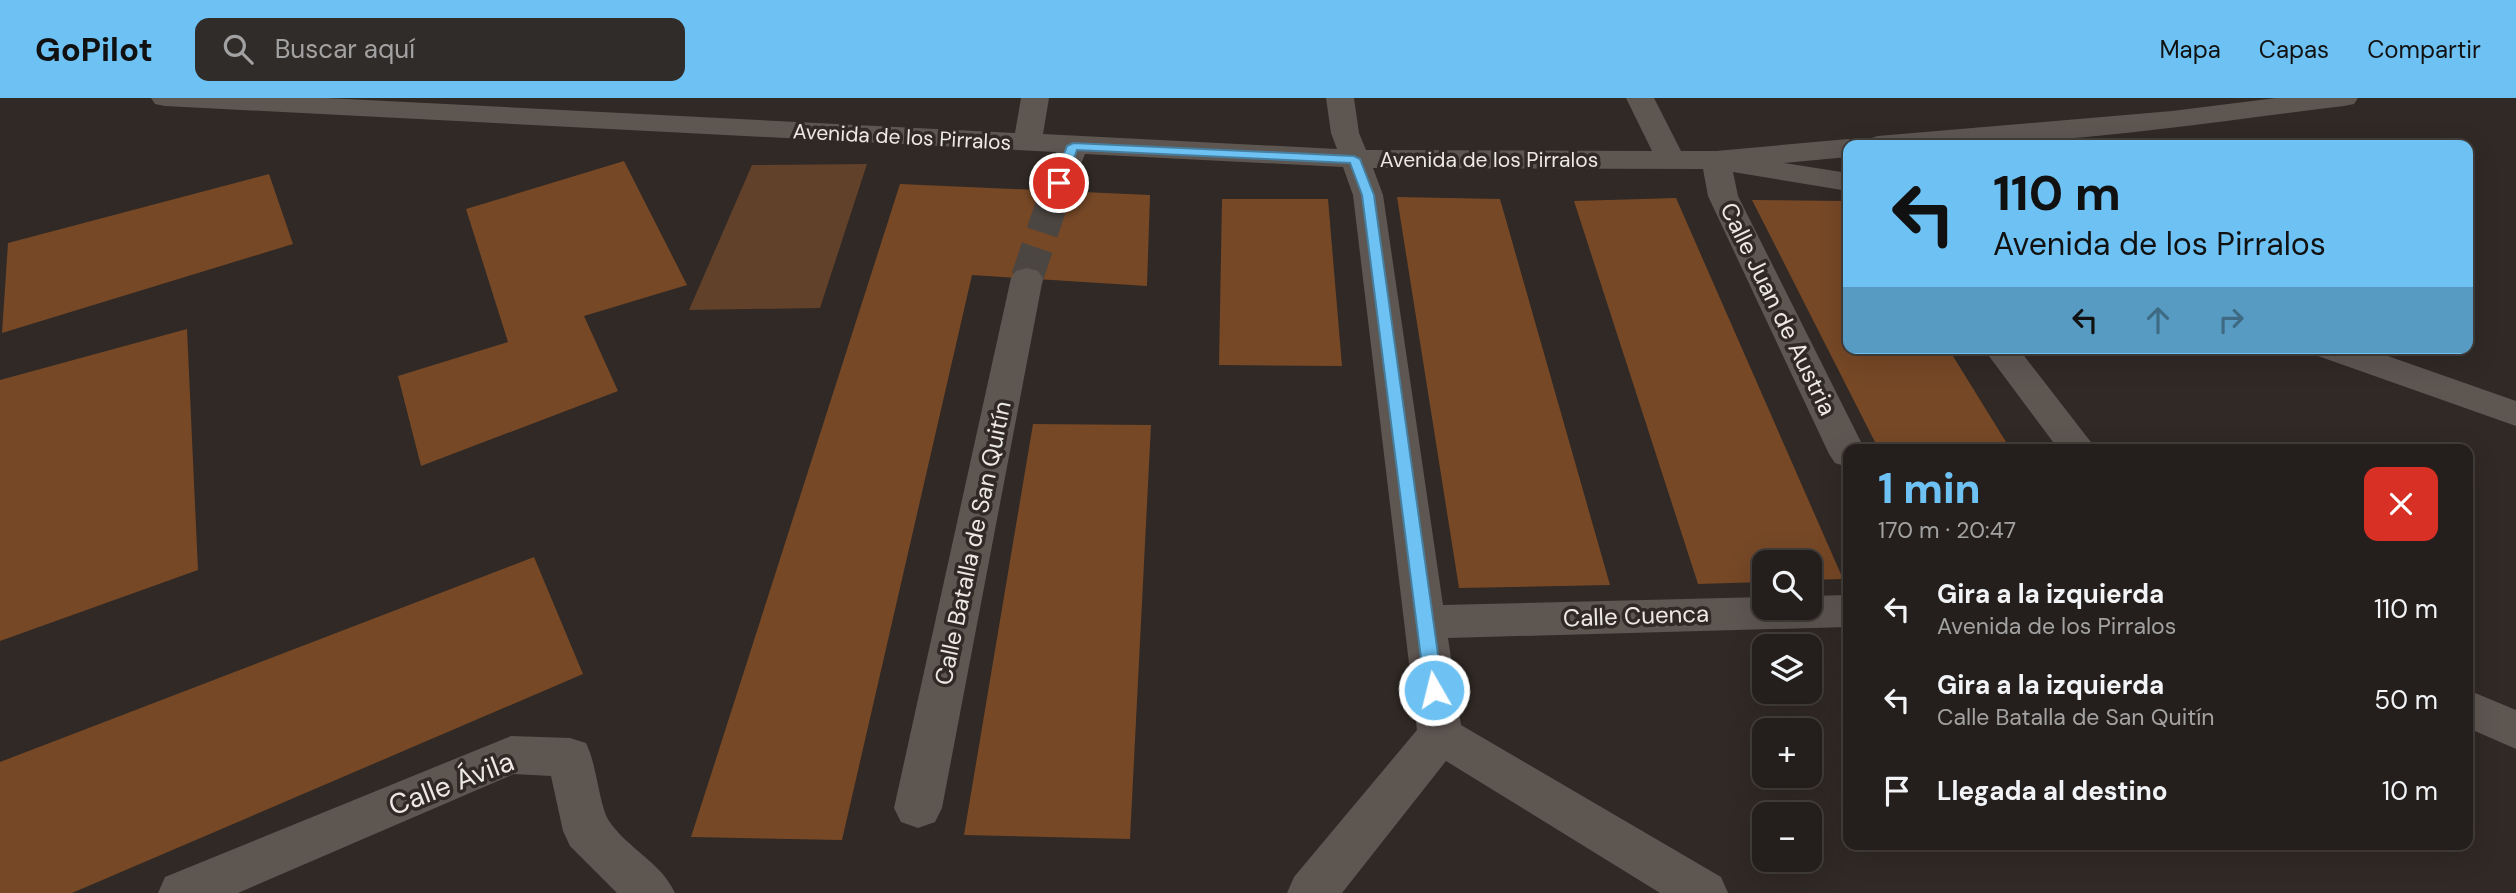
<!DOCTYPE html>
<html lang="es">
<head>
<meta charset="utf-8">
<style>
  :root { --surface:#241f1c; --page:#302c29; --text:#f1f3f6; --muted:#a3a2a3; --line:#413d3b; --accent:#6dc2f3 }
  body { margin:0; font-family:"DM Sans",sans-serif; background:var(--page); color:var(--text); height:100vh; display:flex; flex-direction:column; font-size:26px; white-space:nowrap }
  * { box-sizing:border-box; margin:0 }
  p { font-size:23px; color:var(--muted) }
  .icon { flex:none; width:38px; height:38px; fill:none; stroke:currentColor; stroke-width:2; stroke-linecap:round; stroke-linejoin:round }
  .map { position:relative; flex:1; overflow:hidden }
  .sheet { position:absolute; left:1843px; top:346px; width:630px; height:406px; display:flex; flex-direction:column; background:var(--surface); border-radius:14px; box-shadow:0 7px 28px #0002,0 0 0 2px var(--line) }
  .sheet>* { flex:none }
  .hud { position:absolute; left:1843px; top:42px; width:630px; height:214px; border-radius:14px; box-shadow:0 7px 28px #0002,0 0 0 2px var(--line); background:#6dc2f3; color:#111; overflow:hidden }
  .fabs { position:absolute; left:1752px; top:452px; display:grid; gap:14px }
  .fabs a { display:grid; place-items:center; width:70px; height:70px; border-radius:14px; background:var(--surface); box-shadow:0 7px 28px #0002,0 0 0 2px var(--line); font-size:35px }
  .pin { position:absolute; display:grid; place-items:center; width:60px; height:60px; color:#fff; margin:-30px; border:4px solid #fff; border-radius:50%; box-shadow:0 2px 7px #0007 }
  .me { position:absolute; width:77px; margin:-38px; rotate:352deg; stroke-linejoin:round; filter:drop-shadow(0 0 5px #0008) }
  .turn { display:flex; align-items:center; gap:24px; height:147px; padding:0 35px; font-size:32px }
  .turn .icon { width:91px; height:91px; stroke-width:2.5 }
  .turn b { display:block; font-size:49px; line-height:60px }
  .lanes { display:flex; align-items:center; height:66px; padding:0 35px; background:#0003; justify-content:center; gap:35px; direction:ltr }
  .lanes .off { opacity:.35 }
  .round { display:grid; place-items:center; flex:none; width:74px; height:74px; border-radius:14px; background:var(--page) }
  .head { display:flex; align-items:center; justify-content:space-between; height:119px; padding:0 35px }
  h1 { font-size:42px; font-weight:800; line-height:52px; color:var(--accent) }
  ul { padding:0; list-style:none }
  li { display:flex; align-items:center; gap:21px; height:91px; padding:0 35px }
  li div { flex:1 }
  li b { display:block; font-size:26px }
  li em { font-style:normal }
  header { display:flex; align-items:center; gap:42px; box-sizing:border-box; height:98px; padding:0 35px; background:var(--accent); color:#111 }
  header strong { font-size:33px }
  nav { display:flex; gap:38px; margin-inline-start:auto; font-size:24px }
  .search { width:490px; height:63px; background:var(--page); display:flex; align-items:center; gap:18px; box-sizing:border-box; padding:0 24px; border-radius:14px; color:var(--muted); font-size:26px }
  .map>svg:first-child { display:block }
  .green { fill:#62412a }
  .building { fill:#764826 }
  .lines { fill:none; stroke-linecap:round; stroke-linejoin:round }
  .minor-tunnel { stroke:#4c4642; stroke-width:32; stroke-dasharray:32 16; stroke-linecap:butt }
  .minor { fill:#5e5651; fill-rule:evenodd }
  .route { fill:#6dc2f3; stroke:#477e9e; stroke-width:2 }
  .labels { text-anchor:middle; stroke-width:7; stroke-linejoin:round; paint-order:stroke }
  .far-street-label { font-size:21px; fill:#ece8e5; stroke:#302925 }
  .street-label { font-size:24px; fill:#ece8e5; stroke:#302925 }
  .near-street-label { font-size:28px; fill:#ece8e5; stroke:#302925 }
</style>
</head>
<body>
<header>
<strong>GoPilot</strong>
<div class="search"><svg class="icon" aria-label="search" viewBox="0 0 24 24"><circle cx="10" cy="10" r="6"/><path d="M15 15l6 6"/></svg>Buscar aquí</div>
<nav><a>Mapa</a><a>Capas</a><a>Compartir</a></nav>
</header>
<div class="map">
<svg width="2516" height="795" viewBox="0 0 2516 795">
  <rect width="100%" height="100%" fill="#302925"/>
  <path class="green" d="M867 66 820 210 689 212 752 67Z"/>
  <path class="building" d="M624 63 687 187 584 218 618 293 421 368 398 278 508 244 466 111Z
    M269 76 293 146 2 235 8 145Z
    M900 86 1150 97 1147 188 972 177 842 742 691 739Z
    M1397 99 1500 101 1610 487 1459 490Z
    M1676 100 1843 481 1810 482V464H1764V484L1698 486 1574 103Z
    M1222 101H1328L1342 268 1219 267Z
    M1752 102 1848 103V250H1948L2011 352H1879Z
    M187 231 198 472 0 543V282Z
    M1033 326 1151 327 1130 741 964 737Z
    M534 459 583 576 72 795H0V664Z"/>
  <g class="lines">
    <path class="minor-tunnel" d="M1027 180 1056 93"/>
    <path class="minor" d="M151 0H327L1015 35 1021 0H1049L1043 36 1337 51 1331 35 1326 0H1354L1359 35 1366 52 1652 53 1626 0H1654L1681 53H1716L1848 41 1858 44 1861 47H1848V59L1784 65 1848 75V93L1733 74 1738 98 1865 352H1848V369L1835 365 1829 356 1708 98 1703 71 1373 70 1383 97 1443 507 1764 499V509H1810V498L1848 497V529L1448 540 1461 627 1721 779 1728 795H1660L1446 663 1342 795H1287L1294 779 1417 632 1353 97 1343 69 1085 56 1067 99 1056 102 1045 99 1041 93 1056 54 165 8 155 6Z
      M2276 0H2358L2354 6 2344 8C2188 27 2021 54 1864 47L1868 41 1878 38 2172 13Z
      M1027 170 1038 173 1043 180 942 710 935 724 918 730 901 724 894 710 1011 180 1016 173Z
      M1983 250H2018L2097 352H2059Z
      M2313 250H2365L2516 303V328L2318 258Z
      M2468 592 2516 612V651L2468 630Z
      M511 638 570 640 586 645C597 667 599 707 609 723 628 751 661 764 675 795H617L570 748 563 733 551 678 514 676 238 795H158L165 779Z"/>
  </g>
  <path class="route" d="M1073 45 1354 58 1360 61 1374 97 1443 592 1440 597H1427L1425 592 1362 97 1350 65 1077 52 1065 85 1054 87 1053 85 1067 48Z"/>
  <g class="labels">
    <g class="far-street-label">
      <text transform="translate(902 39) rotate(3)" y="7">Avenida de los Pirralos</text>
      <text x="1489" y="69">Avenida de los Pirralos</text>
    </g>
    <g class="street-label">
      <text transform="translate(1778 211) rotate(64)" y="8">Calle Juan de Austria</text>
      <text transform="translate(973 445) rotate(-78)" y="8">Calle Batalla de San Quitín</text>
      <text transform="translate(1636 518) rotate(-2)" y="8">Calle Cuenca</text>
    </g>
    <g class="near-street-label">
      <text transform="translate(451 685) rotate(-21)" y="10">Calle Ávila</text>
    </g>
  </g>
</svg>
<div class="fabs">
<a><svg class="icon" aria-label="search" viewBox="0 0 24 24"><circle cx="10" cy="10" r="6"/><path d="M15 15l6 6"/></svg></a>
<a><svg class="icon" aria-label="layers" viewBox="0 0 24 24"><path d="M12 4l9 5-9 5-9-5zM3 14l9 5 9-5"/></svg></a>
<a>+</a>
<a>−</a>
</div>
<div class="pin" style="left:1059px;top:85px;background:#d93025"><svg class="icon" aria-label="arrive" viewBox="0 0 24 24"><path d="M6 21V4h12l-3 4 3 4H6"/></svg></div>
<svg class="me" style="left:1434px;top:592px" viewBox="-20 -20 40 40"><circle r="17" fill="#6dc2f3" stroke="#fff" stroke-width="3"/><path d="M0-11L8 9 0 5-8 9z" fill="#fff"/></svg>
<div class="hud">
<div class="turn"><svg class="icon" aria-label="left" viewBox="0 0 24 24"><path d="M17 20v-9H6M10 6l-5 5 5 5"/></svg><div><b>110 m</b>Avenida de los Pirralos</div></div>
<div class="lanes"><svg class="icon" aria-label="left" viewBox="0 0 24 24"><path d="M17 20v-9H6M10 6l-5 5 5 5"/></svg><svg class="icon off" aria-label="ahead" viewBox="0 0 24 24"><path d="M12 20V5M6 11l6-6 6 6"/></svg><svg class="icon off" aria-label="right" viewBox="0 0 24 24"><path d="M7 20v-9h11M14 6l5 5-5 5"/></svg></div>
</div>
<section class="sheet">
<div class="head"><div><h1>1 min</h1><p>170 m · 20:47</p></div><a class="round" style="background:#d93025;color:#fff"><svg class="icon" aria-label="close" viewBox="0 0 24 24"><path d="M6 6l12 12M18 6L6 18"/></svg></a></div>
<ul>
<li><svg class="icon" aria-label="left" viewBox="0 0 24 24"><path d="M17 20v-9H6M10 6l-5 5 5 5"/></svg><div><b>Gira a la izquierda</b><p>Avenida de los Pirralos</p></div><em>110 m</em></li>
<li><svg class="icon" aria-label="left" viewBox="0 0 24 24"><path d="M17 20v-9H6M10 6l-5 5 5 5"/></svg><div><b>Gira a la izquierda</b><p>Calle Batalla de San Quitín</p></div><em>50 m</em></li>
<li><svg class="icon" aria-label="arrive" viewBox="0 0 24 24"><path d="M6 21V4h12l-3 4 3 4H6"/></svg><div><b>Llegada al destino</b></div><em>10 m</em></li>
</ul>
</section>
</div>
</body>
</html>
